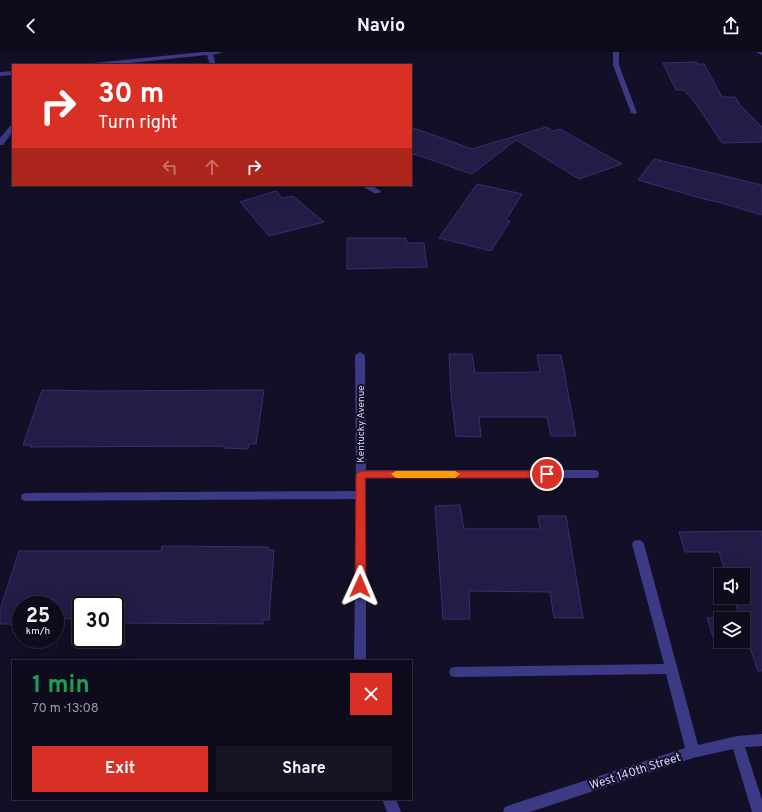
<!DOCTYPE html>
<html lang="en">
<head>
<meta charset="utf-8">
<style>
  :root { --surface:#0e0b1c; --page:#171425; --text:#f1f3f6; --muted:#9b9ba3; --line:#2e2b3b; --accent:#d93025 }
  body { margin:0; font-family:Overpass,sans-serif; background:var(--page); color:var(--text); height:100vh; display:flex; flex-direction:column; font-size:15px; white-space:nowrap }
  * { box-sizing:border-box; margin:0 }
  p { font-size:13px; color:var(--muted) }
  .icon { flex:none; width:22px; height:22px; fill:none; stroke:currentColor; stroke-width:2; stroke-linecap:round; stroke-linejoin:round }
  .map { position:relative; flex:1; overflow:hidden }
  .drawer { position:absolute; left:12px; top:608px; width:400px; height:140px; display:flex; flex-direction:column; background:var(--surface); border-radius:0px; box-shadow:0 4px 16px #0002,0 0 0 1px var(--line) }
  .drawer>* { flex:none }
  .hud { position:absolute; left:12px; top:12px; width:400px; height:122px; border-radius:0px; box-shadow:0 4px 16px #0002,0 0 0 1px var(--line); background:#d93025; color:#fff; overflow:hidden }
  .tools { position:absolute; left:714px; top:516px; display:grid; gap:8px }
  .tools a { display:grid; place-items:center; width:36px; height:36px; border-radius:0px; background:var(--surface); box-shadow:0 4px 16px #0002,0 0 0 1px var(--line); font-size:20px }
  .speed { position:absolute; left:12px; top:544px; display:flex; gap:8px; font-size:20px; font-weight:700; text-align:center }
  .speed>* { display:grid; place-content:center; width:52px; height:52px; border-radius:50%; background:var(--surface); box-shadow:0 4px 16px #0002,0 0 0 1px var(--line); line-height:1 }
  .speed small { font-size:10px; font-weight:400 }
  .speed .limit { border:2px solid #111; border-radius:6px; background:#fff; color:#111 }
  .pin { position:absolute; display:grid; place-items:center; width:34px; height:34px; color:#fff; margin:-17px; border:2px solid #fff; border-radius:50%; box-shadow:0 1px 4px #0007 }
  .me { position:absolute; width:44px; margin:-22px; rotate:1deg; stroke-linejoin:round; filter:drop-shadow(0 0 3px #0008) }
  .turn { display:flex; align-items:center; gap:14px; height:84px; padding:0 20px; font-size:18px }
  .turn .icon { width:52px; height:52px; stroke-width:2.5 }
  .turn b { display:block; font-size:28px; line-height:34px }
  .lanes { display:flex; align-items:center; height:38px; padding:0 20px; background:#0003; justify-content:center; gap:20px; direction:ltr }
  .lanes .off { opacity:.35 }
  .round { display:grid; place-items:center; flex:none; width:42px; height:42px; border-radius:0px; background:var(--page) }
  .head { display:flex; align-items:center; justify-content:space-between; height:68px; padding:0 20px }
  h1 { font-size:24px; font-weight:700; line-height:30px; color:#1e9e55 }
  .button { display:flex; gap:8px; margin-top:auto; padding:8px 20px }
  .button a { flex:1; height:46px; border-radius:0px; background:var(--accent); color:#fff; font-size:16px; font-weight:700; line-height:46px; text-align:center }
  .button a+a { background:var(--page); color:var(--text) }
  header { display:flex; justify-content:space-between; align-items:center; height:52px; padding:0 20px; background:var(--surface); font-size:18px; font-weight:700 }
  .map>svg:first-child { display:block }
  .building { fill:#241b47; stroke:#3b2d73; fill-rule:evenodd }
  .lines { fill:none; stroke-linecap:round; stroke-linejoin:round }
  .minor { fill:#3d3a85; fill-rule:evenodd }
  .route { fill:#d93025; stroke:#8d1f18 }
  .slow { fill:#f59e0b }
  .labels { text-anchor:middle; stroke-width:4; stroke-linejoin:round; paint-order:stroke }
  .street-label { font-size:10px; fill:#d9d4ff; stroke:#130f26 }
  .near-street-label { font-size:12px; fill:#d9d4ff; stroke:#130f26 }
</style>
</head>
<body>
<header><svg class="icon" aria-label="back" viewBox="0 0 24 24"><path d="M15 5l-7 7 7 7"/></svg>Navio<svg class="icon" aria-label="share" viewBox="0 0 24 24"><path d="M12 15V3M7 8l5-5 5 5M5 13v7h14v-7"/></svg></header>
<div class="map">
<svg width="762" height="760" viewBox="0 0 762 760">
  <rect width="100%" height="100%" fill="#130f26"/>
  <path class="building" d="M696 10 697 12H704L722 45H735L740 53 762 75V90L722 91 697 53 684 38H676L663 11Z
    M411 75 472 97 546 75 553 79 560 77 622 112 579 127 516 88 472 122 411 101Z
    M654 107 762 133V163L718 150 704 147 638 128Z
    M477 132 522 142 506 168 510 169 491 199 439 186Z
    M276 139 282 146 293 144 324 170 269 184 240 150Z
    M347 186H406L407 191H424L427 215 347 217Z
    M449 302H472L475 321 540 320 537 303H561L576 384H551L547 365H479L481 385 456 384 451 342Z
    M42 338 98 339 264 338 256 392H249L248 397 224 396V394L30 395 31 393H23Z
    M460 453 464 477H540L538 464H566L583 566H554L550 540 469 539 470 567H443L435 454Z
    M762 479V619H758L748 590 715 591 707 566 740 565 733 545H743V523H726L719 500H685L679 480ZM721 567H743V589H721Z
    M162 494 268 495V498H274L269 568H263V572L118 571V572H115V553H81V572H78L80 567 55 566V553H21V572H0V558L19 499H161Z"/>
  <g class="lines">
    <path class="minor" d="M203 0H224L213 3 216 13H210L207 3 112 13H90L93 11Z
      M613 0H619V13L637 61 636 62 631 61 613 13Z
      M756 0H762V3Z
      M13 19V23L0 24V20Z
      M13 72V79L3 93H0V86L11 73Z
      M360 133H370L381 139 380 141H374Z
      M360 300 365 303 366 418H594L598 419 599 422 598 425 594 426H366V609H354L356 447 26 449 22 448 21 445 22 442 26 441 356 439 355 303Z
      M638 488 642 489 644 492 698 693 737 684 762 682V694L745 695 762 748V760H752L733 697 693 706 530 760H503L505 755 510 753 685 696 666 622 455 625 451 624 449 620 451 616 455 615 664 612 632 492 634 489Z
      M382 747H396L401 760H387Z"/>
  </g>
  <path class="route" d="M361 419H547L552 422 547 426H365L366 534 364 537 360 538 357 537 355 534 356 422Z"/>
  <path class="slow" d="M396 419H455L460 422 455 426H396L391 422Z"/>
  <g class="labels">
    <g class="street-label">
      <text transform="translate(360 372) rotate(-90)" y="4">Kentucky Avenue</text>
    </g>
    <g class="near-street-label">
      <text transform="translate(635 719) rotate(-18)" y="4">West 140th Street</text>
    </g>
  </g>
</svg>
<div class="tools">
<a><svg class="icon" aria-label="sound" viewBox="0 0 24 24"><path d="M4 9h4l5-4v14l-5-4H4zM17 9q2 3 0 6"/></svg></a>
<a><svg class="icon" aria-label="layers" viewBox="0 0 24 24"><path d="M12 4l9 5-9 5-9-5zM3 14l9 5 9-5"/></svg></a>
</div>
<div class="speed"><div>25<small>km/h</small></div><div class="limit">30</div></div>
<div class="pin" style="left:547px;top:422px;background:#d93025"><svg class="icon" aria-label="arrive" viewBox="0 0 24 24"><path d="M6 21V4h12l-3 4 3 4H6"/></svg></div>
<svg class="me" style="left:360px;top:534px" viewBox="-20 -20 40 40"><path d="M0-17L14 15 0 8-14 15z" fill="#d93025" stroke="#fff" stroke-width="4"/></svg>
<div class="hud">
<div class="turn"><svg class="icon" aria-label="right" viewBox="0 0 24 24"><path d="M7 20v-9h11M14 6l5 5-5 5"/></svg><div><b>30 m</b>Turn right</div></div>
<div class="lanes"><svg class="icon off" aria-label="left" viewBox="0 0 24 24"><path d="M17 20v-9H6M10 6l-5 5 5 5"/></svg><svg class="icon off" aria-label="ahead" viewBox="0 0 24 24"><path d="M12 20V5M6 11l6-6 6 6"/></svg><svg class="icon" aria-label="right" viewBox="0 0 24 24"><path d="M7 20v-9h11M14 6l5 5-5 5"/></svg></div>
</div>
<section class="drawer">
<div class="head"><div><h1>1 min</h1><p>70 m · 13:08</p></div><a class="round" style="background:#d93025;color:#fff"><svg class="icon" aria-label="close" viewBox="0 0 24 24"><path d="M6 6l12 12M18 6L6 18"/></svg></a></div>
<div class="button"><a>Exit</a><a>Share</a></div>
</section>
</div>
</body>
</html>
